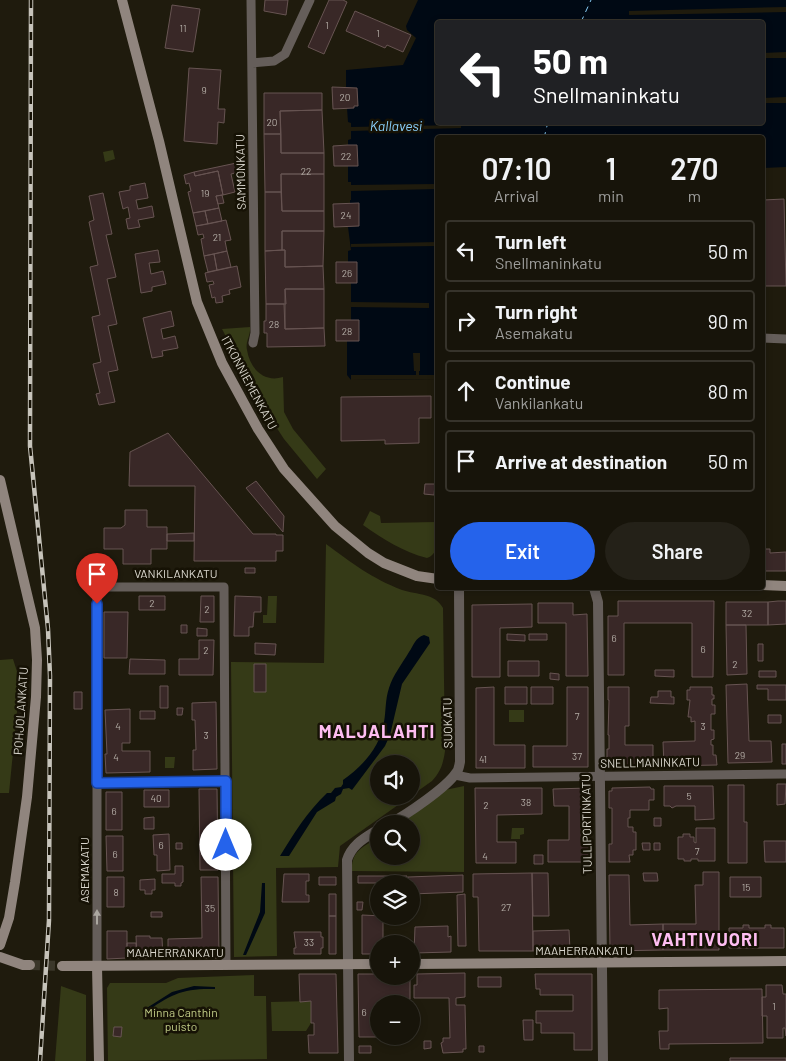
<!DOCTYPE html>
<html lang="en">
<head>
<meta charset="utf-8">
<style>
  :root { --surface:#17140a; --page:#242118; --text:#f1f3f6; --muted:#9e9e9c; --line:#36332b; --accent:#2563eb }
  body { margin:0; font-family:Barlow,sans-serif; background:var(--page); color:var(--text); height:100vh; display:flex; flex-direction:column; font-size:19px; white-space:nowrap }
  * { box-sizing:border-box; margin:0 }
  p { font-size:16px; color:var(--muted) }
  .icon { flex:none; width:28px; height:28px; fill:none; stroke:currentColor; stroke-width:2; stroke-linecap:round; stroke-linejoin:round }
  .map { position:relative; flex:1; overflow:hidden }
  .panel { position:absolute; left:435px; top:135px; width:330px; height:455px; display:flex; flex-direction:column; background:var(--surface); border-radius:5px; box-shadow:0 2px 8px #0003,0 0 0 1px var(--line) }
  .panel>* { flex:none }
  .banner { position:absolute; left:435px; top:20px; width:330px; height:105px; border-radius:5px; box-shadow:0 2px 8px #0003,0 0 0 1px var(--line); background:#202124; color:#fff; overflow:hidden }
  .buttons { position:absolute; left:370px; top:755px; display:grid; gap:10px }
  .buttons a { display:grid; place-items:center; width:50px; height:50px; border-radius:50%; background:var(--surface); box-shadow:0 2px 8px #0003,0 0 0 1px var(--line); font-size:25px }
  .pin { position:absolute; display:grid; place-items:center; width:42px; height:42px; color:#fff; margin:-51px -21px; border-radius:50% 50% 50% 0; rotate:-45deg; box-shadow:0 0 5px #0007 }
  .pin .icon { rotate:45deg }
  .me { position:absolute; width:55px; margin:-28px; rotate:0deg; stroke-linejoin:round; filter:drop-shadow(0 0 4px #0008) }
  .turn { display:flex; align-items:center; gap:18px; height:105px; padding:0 15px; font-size:22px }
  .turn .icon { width:65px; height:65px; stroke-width:2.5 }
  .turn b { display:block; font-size:35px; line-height:42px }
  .eta { display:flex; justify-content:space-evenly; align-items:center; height:85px; text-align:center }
  .eta b { font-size:30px; font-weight:600; line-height:35px }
  .primary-button { display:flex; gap:10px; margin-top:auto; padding:10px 15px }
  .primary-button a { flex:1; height:58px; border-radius:30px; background:var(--accent); color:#fff; font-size:20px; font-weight:600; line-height:58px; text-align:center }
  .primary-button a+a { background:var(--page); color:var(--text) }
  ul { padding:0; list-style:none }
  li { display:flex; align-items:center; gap:15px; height:62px; margin:0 10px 8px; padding:0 5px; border:2px solid var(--line); border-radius:5px }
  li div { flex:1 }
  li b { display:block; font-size:19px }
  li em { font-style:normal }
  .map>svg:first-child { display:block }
  .green { fill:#353a17; fill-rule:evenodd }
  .water { fill:#000914; fill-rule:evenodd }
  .pier { fill:#1f1b0d }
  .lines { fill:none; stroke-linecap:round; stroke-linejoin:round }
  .ferry { stroke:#89cef8; stroke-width:1; stroke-dasharray:6 5; stroke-linecap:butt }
  .building { fill:#392827; stroke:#675452 }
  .secondary-tunnel { stroke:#3b372a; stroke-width:10; stroke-dasharray:10 5; stroke-linecap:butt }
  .minor { stroke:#655e5a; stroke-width:9 }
  .tertiary { stroke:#655e5a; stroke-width:10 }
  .secondary { stroke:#90857e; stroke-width:10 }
  .rail-casing { stroke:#c6c3ba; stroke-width:4.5 }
  .rail { stroke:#161205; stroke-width:2.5; stroke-dasharray:8; stroke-linecap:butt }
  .oneway { fill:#aba7a0 }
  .route-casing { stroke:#184099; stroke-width:12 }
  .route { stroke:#2563eb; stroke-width:9 }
  .labels { text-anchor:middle; stroke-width:5; stroke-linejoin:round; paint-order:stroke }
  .number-label { font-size:10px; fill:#b2aba4 }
  .street-label { font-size:12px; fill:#dad7ce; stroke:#161205 }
  .park-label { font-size:12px; fill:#c1cc87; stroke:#161205 }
  .water-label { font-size:14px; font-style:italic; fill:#89cef8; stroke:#161205 }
  .district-label { font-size:18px; font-weight:bold; letter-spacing:1px; fill:#febdf1; stroke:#161205 }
</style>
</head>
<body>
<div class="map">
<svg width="786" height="1061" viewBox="0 0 786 1061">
  <rect width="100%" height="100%" fill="#1f1b0d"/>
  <path class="green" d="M113 150 115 159 105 162 103 152Z
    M250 327C251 335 245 342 247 350 250 369 264 383 283 377L284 412 293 429 326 469 317 479 284 439 263 407 222 329Z
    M370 511 380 516 381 523 437 522C437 534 441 554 427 558 403 552 383 539 363 525Z
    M326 544C352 563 371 578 402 590 417 595 435 593 443 608L445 751C443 764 441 771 432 781L340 846 338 867 276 868 277 956 234 957 231 662 324 663ZM379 764H411V796H379Z
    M268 596H277L276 623H263V615H267Z
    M13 659 20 681 9 793H0V660Z
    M509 710H524V722H509Z
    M165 757H175L174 768H165Z
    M464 786V872L352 871C351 851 363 847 379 837V856H411V824H398L445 790Z
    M512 828H524V834L520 835V839H511Z
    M254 975V996H266L267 1059 108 1061 107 988 110 983H166L178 978Z
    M61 986 86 995V1061H55Z
    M311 1001V1023L306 1031H272L271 1002Z"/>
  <path class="water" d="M418 0H786V167L763 168 762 138H438L437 379 351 380 347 375V341H359L351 320V283H357V262H348V251L351 250 348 227 359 226V204H350V200H351V182H348V166H358L357 146 348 145V140L351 139V123L348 122 347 108H354V106H358L357 88 346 87V70L403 65 416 38 407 30 406 26ZM438 22H762V122H438Z
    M424 635 429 637 430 643 402 684 390 735 385 746 352 790 349 788 343 789 341 794 336 797 335 801 317 812 289 856H280C294 833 307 812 327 793H331L335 788 341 787 343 784V780C362 767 381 746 384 722 386 711 385 700 389 688 393 675 402 664 409 652 414 645 415 638 424 635Z
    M262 883H265V913L246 955H243L260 912Z
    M194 986 215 987V989C184 988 170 994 145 1013L142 1011 172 992Z"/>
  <path class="pier" d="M786 7V12L629 15V11Z
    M786 52V58H763V53Z
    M786 97V103H763V98Z
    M461 125V128L351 131V127Z
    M437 184V189L351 191V185Z
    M437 242V246L351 247V244Z
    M351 302 429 303V308L351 307Z
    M413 353H420V371H419V375H437V379L351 380V375H416V371H414Z"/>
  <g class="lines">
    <path class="ferry" d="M581 22 591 0
      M544 138 548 122"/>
  </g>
  <path class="building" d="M265 0H288L286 15 264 11Z
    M329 0H343L347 2 324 54 308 47Z
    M172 5 200 9 193 52 165 48Z
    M355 11 411 35 403 52 387 45 385 48 346 31Z
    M189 68 221 70 218 109H225L224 123 218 122 217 144 184 141Z
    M332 87 357 88 358 106H354V108L333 109Z
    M264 93H322V110L280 111 281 134H264Z
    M322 110 324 153H281L280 111Z
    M264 134H281V153H324V174H281V192H265Z
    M348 145H357L358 166H334L333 146Z
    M241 162 243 171 231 174 235 192 223 195 218 171 195 176 194 172Z
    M218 171 223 195 216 196 219 208 193 213 188 192 191 191 189 183 186 184 184 175 194 172 195 176Z
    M281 174H324V211H282Z
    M145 183 148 198 136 200 138 209 152 206 154 217 138 220 140 227 128 229 126 219 130 218 128 207 123 209 119 192 130 190V186Z
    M265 192H281L282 211H324V231H282V250L265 251Z
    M103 193 112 234 106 235 116 277 107 279 117 324 108 326 118 370 108 372 115 402 99 405 96 394 100 393 93 364 101 362 92 317 100 315 90 267 98 265 89 222 94 220 89 196Z
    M222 195 224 203 218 204 216 196Z
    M784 199 786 286H764L763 200Z
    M359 203V226L334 227 333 204Z
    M219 208 222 221 208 224 205 211Z
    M205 211 208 224 196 226 193 213Z
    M226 220 231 240 225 241 227 251 204 256 201 239 204 238 203 234 198 235 196 226Z
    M282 231H324L323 266 285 267V250H282Z
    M158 250 160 262 149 263 151 274 163 271 166 284 152 287V291L141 293 135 254Z
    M285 250V267L323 266 324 289H285L286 304H266L265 251Z
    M227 251 231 267 217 270 214 254Z
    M214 254 217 270 208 272 204 256Z
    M336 262H357V283H336Z
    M237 266 241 287 229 290 230 294 222 296 223 302 216 303 215 297 212 298 209 285 214 284 213 281 207 282 205 273Z
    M285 289H324V328L285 329Z
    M266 304H284L285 329 324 328 325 346 267 347V333H264V321H266Z
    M171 311 174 326 161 329 163 339 175 336 178 348 162 351 163 356 152 358 143 318Z
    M336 320H359V341H336Z
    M431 396V418H419V443L385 444V440L341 441V397Z
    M168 433 253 534H276V535H283V551H276V561H194L195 486H129L130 452Z
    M256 481 284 516 283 532 246 488Z
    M425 484H435L434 495 424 494Z
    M125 510H147V527H167V549H151V564H123V549H104V528H121L125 525Z
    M194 533V541H167V534Z
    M764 549H770V553L786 552V571H762Z
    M245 568H255V573H245Z
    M139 596H165V610H139Z
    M201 596H214V622H200Z
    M235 596 261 597V612H254L253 627H249V636H234Z
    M618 601H714L713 677H692V623H624V675H608V616H618Z
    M778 601H786V624L768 625V602Z
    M726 602H768V625H726Z
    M538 603H573V615L587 614 588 676H566V623H538Z
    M532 604V627L500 628V677H472V605Z
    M104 612H128L127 658H104Z
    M181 625H187V633H181Z
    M726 625H746L747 674 727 675Z
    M197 628 207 629V636H197Z
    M507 634 525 635V641L507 640Z
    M529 634H547V640H529Z
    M199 640H214L213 675H179V659H199Z
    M255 643 276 644 275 655 255 654Z
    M758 644H763V661H758Z
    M130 659 165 660V674H129Z
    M508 661H539V676H508Z
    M254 664H266V692H254Z
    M655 670H674V677L655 676Z
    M759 671H776V677H759Z
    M550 673 559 674V680L550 679Z
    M747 684 749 741H771L772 762 728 763 726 685Z
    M757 685H786V700H768V689H757Z
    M160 686H168V708H160Z
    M494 687V745H525V768H476V688Z
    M505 687H527V704H505Z
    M531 687H553V704H531Z
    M567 687H588V767H533V746H567Z
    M608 687H629V726H625V745H653V762H649V766L634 765V767H607V749H609V735H608L609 700H608Z
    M690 687H712V695H714V699H712V705H715V714H711V730H714V739L711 740V745H713V755H716L717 765 664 766 663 742 695 741V721L691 722V717H688L690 700H687V690H690Z
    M658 691H671V697H674V704L650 703 651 697H658Z
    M74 692H82V709H74Z
    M216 702 217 769 193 770V750H196L195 720H192V703Z
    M177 708H183L182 715H177Z
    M130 709V743H122V751H150V772L106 773 105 754H107L105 710Z
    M140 711H155V719H140Z
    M768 715H781V723H768Z
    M782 744H786V764H782Z
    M777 784H786L785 804 777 805Z
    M728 785H744V822H747V863H728Z
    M664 786H713L714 819 695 820V806H676L672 808 670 806H664Z
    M650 787 651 789H654V800H649V810H630V818H628V827H633V832H636V850H633V855H629L630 862H609V844H612V808H609V791H612V788Z
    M475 788H542V814L497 815V842H516V863H476Z
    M589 788V862H548V840H569V806H554L553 789Z
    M199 789H217L218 870H200Z
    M144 790H169V807H144Z
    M106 792H122V830H106Z
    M154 817V829H144V818Z
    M654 818H661V826H654Z
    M696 828H715V861H698V859H691V861H684V859H678V837H683V834H690V837H694V842L696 843Z
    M169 834 170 870 157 871V855H154L153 835Z
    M106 836H123V871H107Z
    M764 841H786V862H765Z
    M176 843H182V849H176Z
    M642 843H650V850H643Z
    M654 843H660V850H654Z
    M534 855H543V864H534Z
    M175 866H183V882L181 883V886H175V883H162V874H175Z
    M703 872H719V950H663V924H696L695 885H703Z
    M532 873 533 951H479L478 897H473V874Z
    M532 873H548L549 916H533Z
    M643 873H657L658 881H644Z
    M284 874H309V881H306V895H309V902H282Z
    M463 875V892L411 894V884H408V877Z
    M609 875H629L630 925 663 924V950L610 951Z
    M358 876H407V883H358Z
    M107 877H124V907H107Z
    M201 877H218L219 958H168V939L202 938Z
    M319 877H336V885H319Z
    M730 877H761V897H730Z
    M155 879V890H152V894H145V890H140V880Z
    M329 894H336V916H329Z
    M465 894 466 946H458L457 895Z
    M357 902H363L362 910H357Z
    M151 912H162V917H151Z
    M362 915 383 916V944H379V954H362Z
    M329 916H336V954H329Z
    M743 925H749V928H765V925H771V928H784V948H729V928H743Z
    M448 926V937L451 936V952L414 953 415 927Z
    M569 930 570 950 533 951V931Z
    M107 931H127V958L107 959Z
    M294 932H321V937H323V948H321V954H294V948H296Z
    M136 936H150V938H162L163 958H137Z
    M127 943H136L137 958H127Z
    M465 973V997L456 998V1005H465L466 1049H463V1052L443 1053 441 1043 443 1042V1038H450L449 998H414V985H417V974Z
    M299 974H336L338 1053H309L308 1035H314V1023H311V1001L300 1002Z
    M358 974H379V976H410V999L382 1000 383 1004H379V1036L383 1037H359Z
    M535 974H592V1050H574V1033H541V1023H536V1011H573V995H540V989H536Z
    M478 977H501V987H478Z
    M766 985H782L783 994H786V1036L785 1028H783V1038H767V1016H762V997H766Z
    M762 989 763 1043 669 1044V1049H660L659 1031H668V1008L659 1009V990Z
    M523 1020H533V1040H524Z
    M114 1027H122L121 1037 113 1036Z
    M424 1041H431V1048L424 1049Z
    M359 1046H371V1053H359Z
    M479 1046H484V1052H479Z
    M730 1058H786V1061H730Z"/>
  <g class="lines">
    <path class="secondary-tunnel" d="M30 965 62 966"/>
    <path class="minor" d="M251 0 255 333 253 343
      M252 63 274 61 285 54 310 0
      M762 338 786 339
      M455 775 470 778 786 774
      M97 783 226 781
      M97 966V587H224L226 965"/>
    <path class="tertiary" d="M594 588 598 602 603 1061
      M389 824C406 815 446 788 456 773 459 770 459 766 460 762L459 588
      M349 1061 347 860C352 844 365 838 379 829"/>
    <path class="secondary" d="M122 0 159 141 197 302 222 363 258 429 284 469 335 526 368 553 384 563 417 576 438 579
      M0 480 35 628 37 660 36 697 27 797 15 882 9 918 0 945
      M762 585 786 586
      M0 957 23 965H30
      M411 964 786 961
      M62 966 379 964
      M97 966 99 1061"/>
    <g class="rail-casing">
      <path id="rail" d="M31 0 30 446 48 629 50 676 49 920 40 1061"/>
    </g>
    <use href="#rail" class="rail"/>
  </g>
  <defs><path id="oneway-solid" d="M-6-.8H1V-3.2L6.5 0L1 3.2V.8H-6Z" transform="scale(1.25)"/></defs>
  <use class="oneway" href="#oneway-solid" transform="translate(97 917) rotate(-90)"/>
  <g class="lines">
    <g class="route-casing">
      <path id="route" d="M97 604V783L226 781V845"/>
    </g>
    <use href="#route" class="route"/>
  </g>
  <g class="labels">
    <g class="number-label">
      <text x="327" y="29">1</text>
      <text x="183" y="32">11</text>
      <text x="378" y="37">1</text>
      <text x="204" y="94">9</text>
      <text x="345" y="101">20</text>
      <text x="272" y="126">20</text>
      <text x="346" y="160">22</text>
      <text x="306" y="175">22</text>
      <text x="205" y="197">19</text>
      <text x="346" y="219">24</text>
      <text x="217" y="241">21</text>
      <text x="347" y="277">26</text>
      <text x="274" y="328">28</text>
      <text x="347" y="335">28</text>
      <text x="152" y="607">2</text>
      <text x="207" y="613">2</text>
      <text x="747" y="617">32</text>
      <text x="614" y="642">6</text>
      <text x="703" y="653">6</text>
      <text x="206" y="654">2</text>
      <text x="735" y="668">2</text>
      <text x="577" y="720">7</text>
      <text x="118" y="730">4</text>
      <text x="703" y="730">3</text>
      <text x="206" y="739">3</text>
      <text x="740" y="759">29</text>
      <text x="577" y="760">37</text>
      <text x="116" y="761">4</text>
      <text x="483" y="763">41</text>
      <text x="689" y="800">5</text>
      <text x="156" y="802">40</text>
      <text x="526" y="806">38</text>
      <text x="486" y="809">2</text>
      <text x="114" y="815">6</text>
      <text x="161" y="849">6</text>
      <text x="697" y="855">7</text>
      <text x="115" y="858">6</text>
      <text x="485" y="860">4</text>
      <text x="746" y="891">15</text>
      <text x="116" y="896">8</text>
      <text x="506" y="911">27</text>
      <text x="210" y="912">35</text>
      <text x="309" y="946">33</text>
      <text x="774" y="1010">1</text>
      <text x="364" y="1016">6</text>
    </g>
    <g class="street-label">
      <text transform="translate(241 172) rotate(-91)" y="4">SAMMONKATU</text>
      <text transform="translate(249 383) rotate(62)" y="4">ITKONNIEMENKATU</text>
      <text x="176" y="578">VANKILANKATU</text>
      <text transform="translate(21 711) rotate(-86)" y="4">POHJOLANKATU</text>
      <text transform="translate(448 723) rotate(-91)" y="4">SUOKATU</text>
      <text transform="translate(650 763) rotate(-1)" y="4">SNELLMANINKATU</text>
      <text transform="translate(587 824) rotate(-91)" y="4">TULLIPORTINKATU</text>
      <text transform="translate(85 870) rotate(-90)" y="4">ASEMAKATU</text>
      <text x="584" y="955">MAAHERRANKATU</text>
      <text x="175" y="957">MAAHERRANKATU</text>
    </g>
    <g class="park-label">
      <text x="181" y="1017">Minna Canthin<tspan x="181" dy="14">puisto</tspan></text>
    </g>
    <g class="water-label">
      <text x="396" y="131">Kallavesi</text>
    </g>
    <g class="district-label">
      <text x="377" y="738">MALJALAHTI</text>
      <text x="705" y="946">VAHTIVUORI</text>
    </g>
  </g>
</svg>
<div class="buttons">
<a><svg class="icon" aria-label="sound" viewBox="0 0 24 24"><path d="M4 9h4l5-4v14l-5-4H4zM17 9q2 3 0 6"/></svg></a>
<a><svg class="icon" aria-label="search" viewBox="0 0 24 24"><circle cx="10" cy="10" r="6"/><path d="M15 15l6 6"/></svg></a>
<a><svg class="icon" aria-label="layers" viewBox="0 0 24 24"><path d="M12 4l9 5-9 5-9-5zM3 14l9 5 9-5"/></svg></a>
<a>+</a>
<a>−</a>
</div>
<div class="pin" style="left:97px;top:604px;background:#d93025"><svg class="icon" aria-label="arrive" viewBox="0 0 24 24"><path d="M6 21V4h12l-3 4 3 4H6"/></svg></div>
<svg class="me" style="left:226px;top:845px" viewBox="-20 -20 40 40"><circle r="19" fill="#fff"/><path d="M0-13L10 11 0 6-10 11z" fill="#2563eb"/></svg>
<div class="banner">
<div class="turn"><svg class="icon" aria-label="left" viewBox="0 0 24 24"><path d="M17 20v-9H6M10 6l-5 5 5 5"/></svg><div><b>50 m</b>Snellmaninkatu</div></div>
</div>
<section class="panel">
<div class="eta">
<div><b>07:10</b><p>Arrival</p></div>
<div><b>1</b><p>min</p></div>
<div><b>270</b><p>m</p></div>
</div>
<ul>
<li><svg class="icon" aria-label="left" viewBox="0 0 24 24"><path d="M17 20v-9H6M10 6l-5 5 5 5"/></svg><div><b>Turn left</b><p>Snellmaninkatu</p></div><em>50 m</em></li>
<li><svg class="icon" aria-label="right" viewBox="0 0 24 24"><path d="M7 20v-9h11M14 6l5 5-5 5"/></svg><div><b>Turn right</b><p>Asemakatu</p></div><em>90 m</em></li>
<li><svg class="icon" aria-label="ahead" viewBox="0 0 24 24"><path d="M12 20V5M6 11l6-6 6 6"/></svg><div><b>Continue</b><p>Vankilankatu</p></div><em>80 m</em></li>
<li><svg class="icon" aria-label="arrive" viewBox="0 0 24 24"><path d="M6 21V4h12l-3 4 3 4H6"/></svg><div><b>Arrive at destination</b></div><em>50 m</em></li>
</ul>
<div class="primary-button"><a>Exit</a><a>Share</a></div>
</section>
</div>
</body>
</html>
